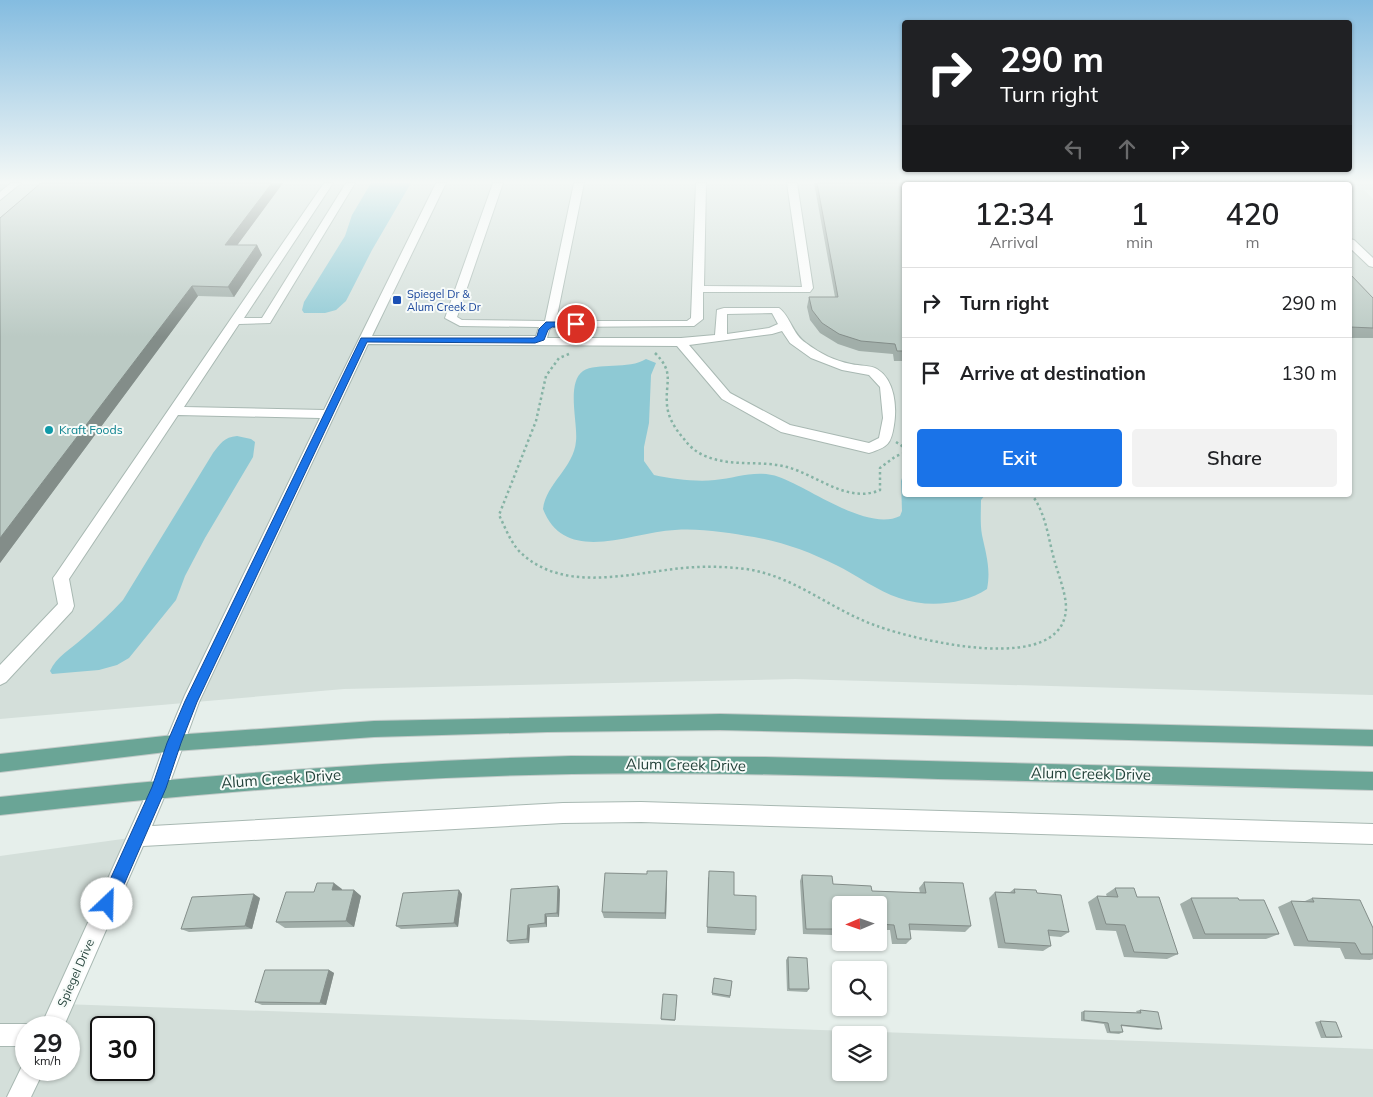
<!DOCTYPE html>
<html lang="en">
<head>
<meta charset="utf-8">
<style>
  :root { --surface:#fff; --page:#f2f2f2; --text:#202124; --muted:#757577; --line:#e0e0e0; --accent:#1a73e8 }
  body { margin:0; font-family:Mulish,sans-serif; background:var(--page); color:var(--text); height:100vh; display:flex; flex-direction:column; font-size:19px; white-space:nowrap }
  * { box-sizing:border-box; margin:0 }
  p { font-size:16px; color:var(--muted) }
  .icon { flex:none; width:28px; height:28px; fill:none; stroke:currentColor; stroke-width:2; stroke-linecap:round; stroke-linejoin:round }
  .map { position:relative; flex:1; overflow:hidden }
  .side { position:absolute; left:902px; top:182px; width:450px; height:315px; display:flex; flex-direction:column; background:var(--surface); border-radius:5px; box-shadow:0 1px 4px #0004 }
  .side>* { flex:none }
  .hud { position:absolute; left:902px; top:20px; width:450px; height:152px; border-radius:5px; box-shadow:0 1px 4px #0004; background:#202124; color:#fff; overflow:hidden }
  .needle { width:32px; rotate:268deg }
  .buttons { position:absolute; left:832px; top:896px; display:grid; gap:10px }
  .buttons a { display:grid; place-items:center; width:55px; height:55px; border-radius:5px; background:var(--surface); box-shadow:0 1px 4px #0004; font-size:25px }
  .speed { position:absolute; left:15px; top:1016px; display:flex; gap:10px; font-size:25px; font-weight:700; text-align:center }
  .speed>* { display:grid; place-content:center; width:65px; height:65px; border-radius:50%; background:var(--surface); box-shadow:0 1px 4px #0004; line-height:1 }
  .speed small { font-size:12px; font-weight:400 }
  .speed .limit { border:2px solid #111; border-radius:8px; background:#fff; color:#111 }
  .pin { position:absolute; display:grid; place-items:center; width:42px; height:42px; color:#fff; margin:-21px; border:2px solid #fff; border-radius:50%; box-shadow:0 1px 5px #0007 }
  .me { position:absolute; width:55px; margin:-28px; rotate:24deg; stroke-linejoin:round; filter:drop-shadow(0 0 4px #0008) }
  .turn { display:flex; align-items:center; gap:18px; height:105px; padding:0 15px; font-size:22px }
  .turn .icon { width:65px; height:65px; stroke-width:2.5 }
  .turn b { display:block; font-size:35px; line-height:42px }
  .lanes { display:flex; align-items:center; height:48px; padding:0 15px; background:#0003; justify-content:center; gap:25px; direction:ltr }
  .lanes .off { opacity:.35 }
  .eta { display:flex; justify-content:space-evenly; align-items:center; height:85px; text-align:center }
  .eta b { font-size:30px; font-weight:600; line-height:35px }
  .cta { display:flex; gap:10px; margin-top:auto; padding:10px 15px }
  .cta a { flex:1; height:58px; border-radius:5px; background:var(--accent); color:#fff; font-size:20px; font-weight:600; line-height:58px; text-align:center }
  .cta a+a { background:var(--page); color:var(--text) }
  ul { padding:0; list-style:none }
  li { display:flex; align-items:center; gap:15px; height:70px; padding:0 15px; border-top:1px solid var(--line) }
  li div { flex:1 }
  li b { display:block; font-size:19px }
  li em { font-style:normal }
  .map>svg:first-child { display:block }
  .built { fill:#d4dfda; fill-rule:evenodd }
  .water { fill:#8ec9d4 }
  .lines { fill:none; stroke-linecap:round; stroke-linejoin:round }
  .minor-casing { stroke:#a8b8b2; stroke-width:2 }
  .major-casing { stroke:#c2cac8; stroke-width:2 }
  .path { stroke:#86b3a5; stroke-width:2.5; stroke-dasharray:2.5 3; stroke-linecap:butt }
  .minor { fill:#fff; fill-rule:evenodd }
  .major { fill:#6aa596; fill-rule:evenodd }
  .wall { fill:#a1aea9 }
  .shaded-wall { fill:#838d89 }
  .building { fill:#bbcac4; stroke:#838d89 }
  .route { fill:#1a73e8; stroke:#114b97 }
  .transit-dot { fill:#1a4fb4; stroke:#f7fbf9; stroke-width:2 }
  .culture-dot { fill:#0f9aa8; stroke:#f7fbf9; stroke-width:2 }
  .labels { text-anchor:middle; stroke-width:4; stroke-linejoin:round; paint-order:stroke }
  .far-transit-label { font-size:11px; fill:#164399; stroke:#f7fbf9; text-anchor:start }
  .culture-label { font-size:12px; fill:#0d838f; stroke:#f7fbf9; text-anchor:start }
  .street-label { font-size:12px; fill:#24423a; stroke:#f7fbf9 }
  .near-street-label { font-size:15px; fill:#24423a; stroke:#f7fbf9 }
</style>
</head>
<body>
<div class="map">
<svg width="1373" height="1097" viewBox="0 0 1373 1097">
  <rect width="100%" height="100%" fill="#e6efeb"/>
  <path class="built" d="M0 183H1373V190H1364L1373 199V695L795 679 344 689 0 719ZM905 185H1350V495H905Z
    M137 837 62 1004 1373 1049V1097H0V856ZM26 1028H69V1070H26ZM101 1028H144V1070H101ZM841 1035H879V1072H841Z"/>
  <path class="water" d="M371 183H411L372 250 346 301 336 310 325 313H304L302 310 304 302 345 236 352 215Z
    M646 359 656 363 651 375 649 423 644 447V461L654 475C673 479 696 482 715 480 737 478 757 469 779 477 810 488 868 532 900 516L902 511 901 481 905 469V495H985L981 500C981 511 980 524 982 535 986 554 991 569 987 589 963 605 927 608 899 598 877 591 857 575 836 565 810 552 783 542 754 537 728 533 701 528 675 530 631 532 565 566 543 509 546 483 574 468 576 441 578 423 566 383 583 371 597 362 629 370 646 359Z
    M237 436 251 439 255 442 253 457 205 538 185 576 176 600 129 658 117 665 99 670 52 674 50 671C56 657 72 648 83 638 97 626 110 614 123 600L213 453C220 444 224 437 237 436Z"/>
  <g class="lines">
    <g class="minor-casing">
      <path id="minor" d="M11 183H21L0 200V192Z
        M324 183H333L244 318H262L346 183H355L270 323 239 324 184 407 324 410 436 183H446L372 336H536L539 327 460 326 445 318 493 183H503L457 317 462 320 545 321 574 183H584L556 321H687L691 318 696 183H706L704 286 802 287 787 183H797L813 288 810 292H703V319L694 326 553 327 549 330 547 338H681L715 335 717 310 724 308H779C791 317 792 334 806 343 819 353 835 361 851 364 859 366 871 365 877 369 895 380 897 407 894 425 891 444 888 447 869 453L781 432 722 399 677 346 368 344 199 702 168 788 152 826 563 803 641 802 1373 824V844L641 822 563 823 143 846 63 1028H40L150 786 165 743 185 695 320 418 178 415 69 579 74 606 72 611 6 682 0 685V665L58 604 53 578 56 574ZM772 313 778 324 769 328 727 334V314ZM782 331 790 343 811 358 842 370 869 375 880 387 883 418 879 438 869 443 790 425 730 393 689 345 772 334Z
        M1287 183H1296L1298 185H1288Z
        M1350 239 1354 240 1373 258V267L1369 266 1350 248Z
        M0 1024H26L34 1027 26 1028V1046H0Z
        M26 1061V1070H44L31 1097H7L24 1062Z"/>
    </g>
    <g class="major-casing">
      <path id="major" d="M720 714 1373 730V746L720 730 547 732 374 737 174 751 0 772V754L174 735 374 721Z
        M571 756 765 757 1373 772V790C1228 786 1083 782 938 779 816 775 694 772 572 774 380 777 190 794 0 815V797C190 776 380 761 571 756Z"/>
    </g>
    <path class="path" d="M655 353C675 373 665 381 667 405 668 418 676 430 684 439 690 447 698 454 708 457 733 467 761 460 787 467 817 475 848 504 880 490V468L896 456 905 453
      M569 354 559 358 546 376 536 421 499 515C505 527 510 541 519 551 560 592 623 575 674 569 698 566 722 566 746 569 795 576 831 610 877 626 915 640 1067 678 1066 606 1065 590 1058 574 1054 559 1048 537 1046 514 1032 495
      M896 442 905 448"/>
    <use href="#minor" class="minor"/>
    <use href="#major" class="major"/>
  </g>
  <path class="wall" d="M41 183H283L237 245H257L262 255 234 297 198 296 0 563V218Z
    M814 183H1264L905 185V361H894L893 354 859 351 838 344 820 333 810 320 807 307 809 297H835Z
    M1350 274 1373 298V338H1350Z
    M802 875 833 884 872 891 920 893 919 888 924 882 971 926 965 932 909 930 911 939 906 944H892L890 930H879V905H841V929H836L832 935 803 934 800 881Z
    M667 877 666 919 604 918 602 912Z
    M708 877 734 895 756 930 755 935 707 933Z
    M558 886 560 890 559 917H547V927L530 928 529 943 510 944 507 941Z
    M1115 888 1137 897 1178 954 1167 959 1124 957 1116 931 1096 930 1088 902 1097 896 1107 897 1106 894Z
    M342 889V890H354L361 896 354 927 285 928 276 922 314 892Z
    M1014 889 1037 893 1069 932 1061 937 1049 936 1051 946 1043 951 998 948 989 898 995 892H1010Z
    M462 894 458 927 401 929 396 926Z
    M260 898 252 929 189 932 181 929Z
    M1191 898 1239 900 1279 934 1266 939H1193L1180 904Z
    M1312 898 1373 928V959L1370 960 1345 959 1340 948 1294 946 1278 907 1291 901H1305Z
    M788 957 809 989 807 992 787 991 786 960Z
    M329 970 334 973 326 1005H262L255 1002Z
    M714 978 732 981 730 998 712 995Z
    M677 995 675 1021 661 1020V1019Z
    M1140 1010 1162 1029 1158 1030 1121 1026 1123 1032 1119 1034 1107 1033 1104 1024 1081 1021V1012L1084 1011 1137 1013 1136 1011Z
    M1320 1021 1342 1037 1337 1038H1321L1315 1022Z"/>
  <path class="shaded-wall" d="M272 183H283L230 255 225 245Z
    M257 245 262 255 234 297 228 287Z
    M192 286 198 296 0 563V538Z
    M667 871V877L666 919 665 913Z
    M334 883 342 889 340 896 332 890Z
    M558 886 560 890 559 917 557 913Z
    M354 890 361 896 354 927 346 921Z
    M459 890 462 894 458 927 454 923Z
    M254 894 260 898 252 929 245 926Z
    M545 914 547 917V927L545 923Z
    M528 925 530 928 529 943 527 939Z
    M329 970 334 973 326 1005 320 1003Z"/>
  <path class="building" d="M41 183H272L225 245H257L228 287 192 286 0 538V218Z
    M817 183H1264L1265 185H905V351H897L895 344 861 341 839 334 822 323 812 310 809 297H838Z
    M1350 274 1373 298V328L1350 327Z
    M647 871H667L665 913 602 912 605 873 647 874Z
    M709 871 734 872V895L756 896V930L707 927Z
    M802 875 832 876 833 884 871 886 872 891 926 893 924 882 963 883 971 926 909 924 911 939H897L894 925 879 924V905H841V924L835 923 836 929H806Z
    M317 883H334L332 890H354L346 921 276 922 286 892H314Z
    M558 886 557 913 545 914V923L528 925 527 939 507 941 511 889Z
    M1115 888H1134L1137 897H1159L1178 954 1134 952 1125 925 1106 924 1097 896 1118 897Z
    M1014 889 1036 890 1037 893 1061 895 1069 932 1048 930 1051 946 1005 943 995 892 1015 893Z
    M459 890 454 923 396 926 403 893Z
    M254 894 245 926 181 929 192 897Z
    M1191 898H1238L1239 900H1264L1279 934H1205Z
    M1312 898 1360 900 1373 928V954H1361L1355 943 1308 941 1291 901 1314 902Z
    M788 957 807 958 809 989H789Z
    M265 970H329L320 1003 255 1002Z
    M714 978 732 981 730 996 712 993Z
    M663 994 677 995 675 1020 661 1019Z
    M1140 1010 1158 1012 1162 1029 1121 1025 1123 1032H1110L1108 1023 1084 1020V1011L1141 1013Z
    M1320 1021 1336 1022 1342 1037H1326Z"/>
  <linearGradient id="sky" x2="0" y2="1"><stop stop-color="#84bce0"/><stop offset="0.54" stop-color="#f4f8f6"/><stop offset="1" stop-color="#f4f8f6" stop-opacity="0"/></linearGradient>
  <rect width="1373" height="337" fill="url(#sky)"/>
  <path class="route" d="M546 322H576L580 324 576 327H552L548 330 544 340 535 343 367 342 197 702 181 743 166 788 113 910 107 912 101 910 99 904 152 787 167 743 185 701 361 338H534L537 336 539 329Z"/>
  <rect class="transit-dot" x="392" y="295" width="10" height="10" rx="2.5"/>
  <circle class="culture-dot" cx="49" cy="430" r="5"/>
  <g class="labels">
    <g class="far-transit-label">
      <text x="407" y="298">Spiegel Dr &amp;<tspan x="407" dy="13">Alum Creek Dr</tspan></text>
    </g>
    <g class="culture-label">
      <text x="59" y="434">Kraft Foods</text>
    </g>
    <g class="street-label">
      <text transform="translate(76 973) rotate(-66)" y="4">Spiegel Drive</text>
    </g>
    <g class="near-street-label">
      <text transform="translate(686 765) rotate(1)" y="5">Alum Creek Drive</text>
      <text transform="translate(1091 774) rotate(1)" y="5">Alum Creek Drive</text>
      <text transform="translate(281 779) rotate(-4)" y="5">Alum Creek Drive</text>
    </g>
  </g>
</svg>
<div class="buttons">
<a><svg class="needle" viewBox="-14 -14 28 28"><path d="M0-13l5 13h-10z" fill="#e53935"/><path d="M0 13l5-13h-10z" fill="#757577"/></svg></a>
<a><svg class="icon" aria-label="search" viewBox="0 0 24 24"><circle cx="10" cy="10" r="6"/><path d="M15 15l6 6"/></svg></a>
<a><svg class="icon" aria-label="layers" viewBox="0 0 24 24"><path d="M12 4l9 5-9 5-9-5zM3 14l9 5 9-5"/></svg></a>
</div>
<div class="speed"><div>29<small>km/h</small></div><div class="limit">30</div></div>
<div class="pin" style="left:576px;top:324px;background:#d93025"><svg class="icon" aria-label="arrive" viewBox="0 0 24 24"><path d="M6 21V4h12l-3 4 3 4H6"/></svg></div>
<svg class="me" style="left:107px;top:904px" viewBox="-20 -20 40 40"><circle r="19" fill="#fff"/><path d="M0-13L10 11 0 6-10 11z" fill="#1a73e8"/></svg>
<div class="hud">
<div class="turn"><svg class="icon" aria-label="right" viewBox="0 0 24 24"><path d="M7 20v-9h11M14 6l5 5-5 5"/></svg><div><b>290 m</b>Turn right</div></div>
<div class="lanes"><svg class="icon off" aria-label="left" viewBox="0 0 24 24"><path d="M17 20v-9H6M10 6l-5 5 5 5"/></svg><svg class="icon off" aria-label="ahead" viewBox="0 0 24 24"><path d="M12 20V5M6 11l6-6 6 6"/></svg><svg class="icon" aria-label="right" viewBox="0 0 24 24"><path d="M7 20v-9h11M14 6l5 5-5 5"/></svg></div>
</div>
<section class="side">
<div class="eta">
<div><b>12:34</b><p>Arrival</p></div>
<div><b>1</b><p>min</p></div>
<div><b>420</b><p>m</p></div>
</div>
<ul>
<li><svg class="icon" aria-label="right" viewBox="0 0 24 24"><path d="M7 20v-9h11M14 6l5 5-5 5"/></svg><div><b>Turn right</b></div><em>290 m</em></li>
<li><svg class="icon" aria-label="arrive" viewBox="0 0 24 24"><path d="M6 21V4h12l-3 4 3 4H6"/></svg><div><b>Arrive at destination</b></div><em>130 m</em></li>
</ul>
<div class="cta"><a>Exit</a><a>Share</a></div>
</section>
</div>
</body>
</html>
